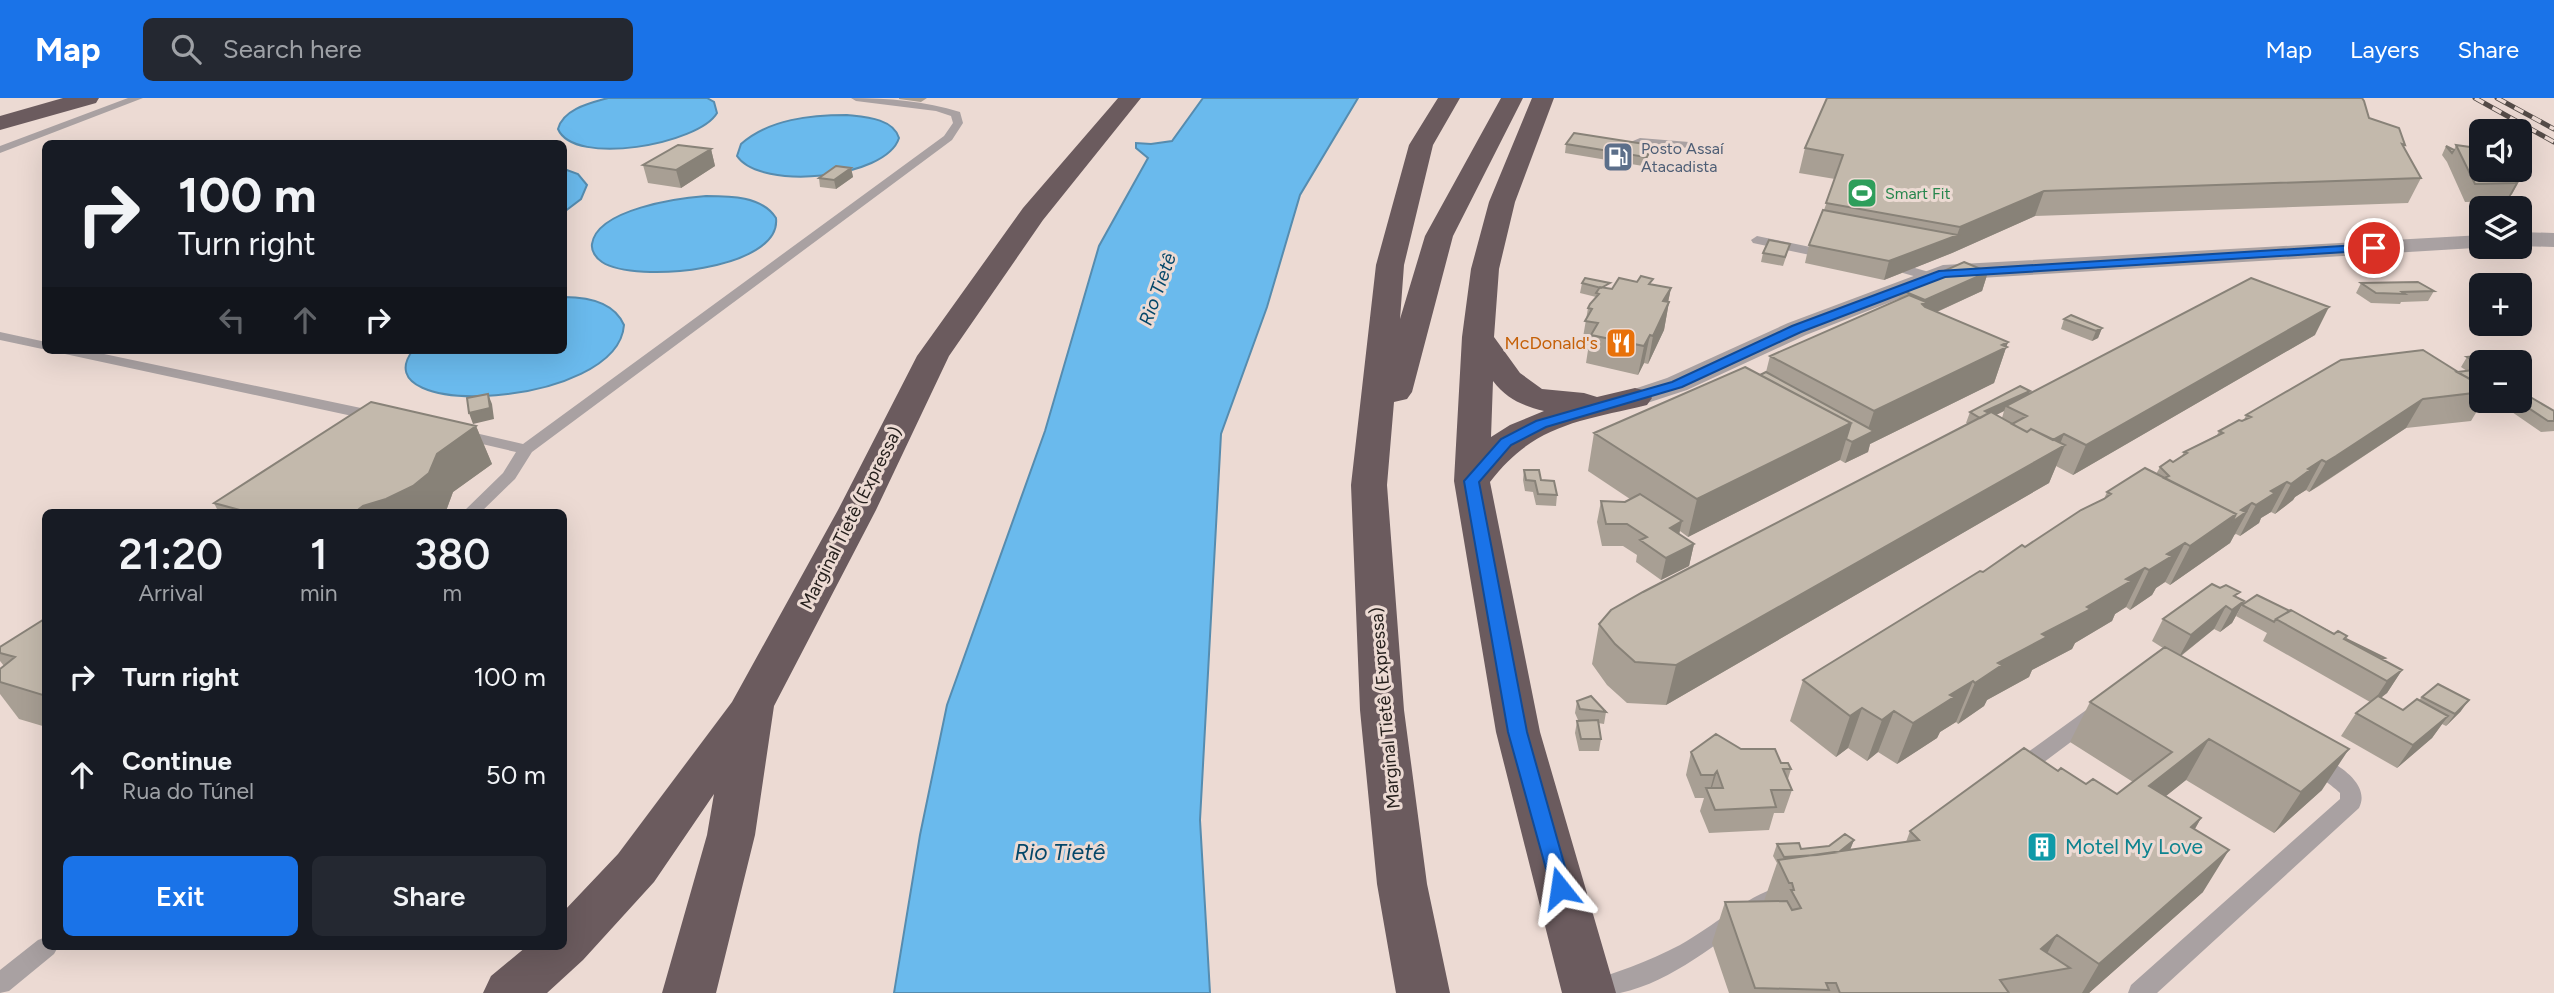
<!DOCTYPE html>
<html lang="en">
<head>
<meta charset="utf-8">
<style>
  :root { --surface:#171b24; --page:#242831; --text:#f1f3f6; --muted:#9ea1a6; --accent:#1a73e8 }
  body { margin:0; font-family:Figtree,sans-serif; background:var(--page); color:var(--text); height:100vh; display:flex; flex-direction:column; font-size:26px; white-space:nowrap }
  * { box-sizing:border-box; margin:0 }
  p { font-size:23px; color:var(--muted) }
  .icon { flex:none; width:38px; height:38px; fill:none; stroke:currentColor; stroke-width:2; stroke-linecap:round; stroke-linejoin:round }
  .map { position:relative; flex:1; overflow:hidden }
  .side { position:absolute; left:42px; top:411px; width:525px; height:441px; display:flex; flex-direction:column; background:var(--surface); border-radius:10px; box-shadow:0 7px 28px #0002 }
  .side>* { flex:none }
  .guide { position:absolute; left:42px; top:42px; width:525px; height:214px; border-radius:10px; box-shadow:0 7px 28px #0002; background:#171b24; color:var(--text); overflow:hidden }
  .buttons { position:absolute; left:2469px; top:21px; display:grid; gap:14px }
  .buttons a { display:grid; place-items:center; width:63px; height:63px; border-radius:10px; background:var(--surface); box-shadow:0 7px 28px #0002; font-size:35px }
  .pin { position:absolute; display:grid; place-items:center; width:60px; height:60px; color:#fff; margin:-30px; border:4px solid #fff; border-radius:50%; box-shadow:0 2px 7px #0007 }
  .me { position:absolute; width:77px; margin:-38px; rotate:345deg; stroke-linejoin:round; filter:drop-shadow(0 0 5px #0008) }
  .turn { display:flex; align-items:center; gap:24px; height:147px; padding:0 21px; font-size:32px }
  .turn .icon { width:91px; height:91px; stroke-width:2.5 }
  .turn b { display:block; font-size:49px; line-height:60px }
  .lanes { display:flex; align-items:center; height:66px; padding:0 21px; background:#0003; justify-content:center; gap:35px; direction:ltr }
  .lanes .off { opacity:.35 }
  .eta { display:flex; justify-content:space-evenly; align-items:center; height:119px; text-align:center }
  .eta b { font-size:42px; font-weight:600; line-height:49px }
  .cta { display:flex; gap:14px; margin-top:auto; padding:14px 21px }
  .cta a { flex:1; height:80px; border-radius:10px; background:var(--accent); color:#fff; font-size:28px; font-weight:600; line-height:80px; text-align:center }
  .cta a+a { background:var(--page); color:var(--text) }
  ul { padding:0; list-style:none }
  li { display:flex; align-items:center; gap:21px; height:98px; padding:0 21px }
  li div { flex:1 }
  li b { display:block; font-size:26px }
  li em { font-style:normal }
  header { display:flex; align-items:center; gap:42px; box-sizing:border-box; height:98px; padding:0 35px; background:var(--accent); color:#fff }
  header strong { font-size:33px }
  nav { display:flex; gap:38px; margin-inline-start:auto; font-size:24px }
  .search { width:490px; height:63px; background:var(--page); display:flex; align-items:center; gap:18px; box-sizing:border-box; padding:0 24px; border-radius:10px; color:var(--muted); font-size:26px }
  .map>svg:first-child { display:block }
  .water { fill:#6abaed; stroke:#568caf; stroke-width:2 }
  .lines { fill:none; stroke-linecap:round; stroke-linejoin:round }
  .lane { fill:#a9a1a2; fill-rule:evenodd }
  .street { fill:#a9a1a2; fill-rule:evenodd }
  .highway { fill:#6b5b5e; fill-rule:evenodd }
  .rail-casing { stroke:#554c48; stroke-width:5 }
  .rail { stroke:#ecdad3; stroke-width:3.5; stroke-dasharray:10; stroke-linecap:butt }
  .wall { fill:#a89f94; fill-rule:evenodd }
  .shaded-wall { fill:#888278 }
  .building { fill:#c3b9ac; stroke:#888278; stroke-width:2 }
  .route { fill:#1a73e8; stroke:#114b97; stroke-width:2 }
  .labels { text-anchor:middle; stroke-width:6; stroke-linejoin:round; paint-order:stroke }
  .far-service-label { font-size:16px; fill:#4e5e75; stroke:#ecdad3; text-anchor:start }
  .far-leisure-label { font-size:16px; fill:#27864d; stroke:#ecdad3; text-anchor:start }
  .food-label { font-size:18px; fill:#c56008; stroke:#ecdad3; text-anchor:end }
  .street-label { font-size:18px; fill:#26201d; stroke:#ecdad3 }
  .water-label { font-size:19px; font-style:italic; fill:#044769; stroke:#ecdad3 }
  .near-culture-label { font-size:21px; fill:#0d838f; stroke:#ecdad3; text-anchor:start }
  .near-water-label { font-size:23px; font-style:italic; fill:#044769; stroke:#ecdad3 }
</style>
</head>
<body>
<header>
<strong>Map</strong>
<div class="search"><svg class="icon" aria-label="search" viewBox="0 0 24 24"><circle cx="10" cy="10" r="6"/><path d="M15 15l6 6"/></svg>Search here</div>
<nav><a>Map</a><a>Layers</a><a>Share</a></nav>
</header>
<div class="map">
<svg width="2554" height="895" viewBox="0 0 2554 895">
  <rect width="100%" height="100%" fill="#ecdad3"/>
  <path class="water" d="M608 0H707L714 4 717 15C699 46 574 69 558 31 563 11 590 5 608 0Z
    M1203 0H1358L1300 97 1267 209 1221 336 1200 722 1210 895H894L920 737 947 607 1045 333 1099 148 1148 60 1136 50V45L1151 46 1172 43Z
    M847 17C864 19 893 20 899 40 886 81 760 93 737 58L741 46C769 21 811 17 847 17Z
    M564 71 578 76 587 87 581 101 564 114Z
    M706 98C730 98 762 98 776 120 782 172 635 186 602 164 596 160 591 153 592 146 597 111 679 100 706 98Z
    M564 199C586 199 614 204 624 227 618 310 359 323 413 252H564Z"/>
  <g class="lines">
    <path class="lane" d="M128 0H143L0 55V48Z
      M851 0C888 0 925 3 960 14L963 25 952 42 532 354 515 381 480 415H462L503 375 516 354 452 339 450 336 452 333 458 331 523 346 944 38 953 25 951 18 936 13 856 3Z
      M1640 40 1689 44 1695 47 1689 50 1641 46 1620 54 1614 51Z
      M1757 138 1815 150 1816 153 1810 157 1753 145 1751 142Z
      M1908 168 1936 176 1938 179 1931 183 1903 175V169Z
      M0 234 46 244 47 252 0 242Z
      M58 252H85L380 314 388 319 380 324 65 256Z
      M2096 608 2103 610 2106 615 2103 620 2024 679 2017 681 2010 679 2006 673 2010 667 2089 610Z
      M2313 656C2333 662 2372 685 2359 710L2157 895H2128L2131 887 2340 701V695C2331 686 2307 671 2303 664L2306 659Z
      M1786 786 1794 788 1797 795C1792 806 1772 809 1761 816 1715 844 1675 883 1620 895 1607 895 1590 895 1577 895L1580 887C1614 875 1648 864 1680 847 1717 826 1745 798 1786 786Z
      M46 839V849H58L54 856 9 893 0 895V872L38 842Z"/>
    <path class="street" d="M2520 134 2554 135V149L2520 148Z
      M2482 137V149H2491L1947 182 1806 237 1687 292 1635 309 1625 306 1621 300 1625 294 1667 280 1788 225 1943 167Z"/>
    <path class="highway" d="M63 0H99L96 5 0 32V18Z
      M1118 0H1141L1043 122 949 258 876 412 774 608 755 737 716 895H662L707 737 714 696 654 784 583 862 547 895H483L491 878 526 849H564V813L618 756 732 604 838 412 917 258 1023 110Z
      M1438 0H1460L1433 47 1404 167 1400 221 1425 138 1501 0H1523L1453 138 1412 294 1407 301 1394 304 1387 387 1404 612 1427 786 1450 895H1396L1377 786 1360 612 1351 387 1376 167 1409 47Z
      M1532 0H1554L1515 104 1499 171 1494 239 1520 275 1542 291 1584 295 1597 299 1635 290 1647 293 1652 300 1647 307C1581 323 1534 326 1490 384L1540 634 1616 895H1562L1496 634 1454 383 1462 239 1471 171 1489 104ZM1493 283C1507 301 1523 308 1544 313L1510 327 1491 339Z"/>
    <g class="rail-casing">
      <path id="rail" d="M2475 0 2554 44
        M2497 0 2554 31"/>
    </g>
    <use href="#rail" class="rail"/>
  </g>
  <path class="wall" d="M899 0H927L921 4 899 1Z
    M2369 20 2405 47 2404 49 2421 80 2408 105 2035 118 1952 155 1884 182 1805 165 1809 147 1824 112 1835 81 1799 75 1805 50Z
    M1566 46 1651 47 1650 55 1643 68 1565 55Z
    M2456 47 2522 78 2512 96 2506 103 2465 104 2447 64 2442 57 2446 48 2454 52Z
    M711 51 715 68 681 90 648 85 643 67Z
    M851 70 853 79 836 91 820 89 819 80Z
    M1763 155 1787 156 1783 168 1761 164Z
    M1988 174 1982 193 1937 214 2008 244 1994 285 1870 346 1868 354 1845 365 1840 362 1688 439 1680 433 1679 436 1694 446 1689 468 1661 482 1636 464 1637 457 1623 448H1602L1597 424 1601 403 1625 404 1630 401 1588 373 1594 335 1766 274 1770 258 1898 202 1901 192Z
    M1582 185 1612 191 1652 186 1671 190 1668 204H1669L1664 232 1648 266 1644 265 1638 277 1586 265 1588 252 1581 251 1588 210 1596 199 1580 195Z
    M2361 185 2434 193 2428 203 2401 204 2400 206 2371 205 2356 195Z
    M2064 221 2102 230 2098 240 2092 243 2061 231Z
    M2315 237 2073 377 2056 368 2049 385 1666 607 1627 605 1607 587 1592 566 1599 526 1969 326 1966 325 1970 314 2030 293 2028 297ZM2004 313 2002 320 1996 317Z
    M2467 259 2482 264V303H2483L2471 323 2406 330 2319 388 2309 394 2306 392 2295 399 2293 402 2275 416 2271 414 2261 420 2259 425 2240 438 2236 436 2234 437 2230 445 2170 487 2165 484 2156 490 2152 497 2130 512 2126 509 2115 516 2112 523 2075 545 2072 551 2032 572 2029 579 1987 602 1984 608 1958 626 1956 624 1940 634 1937 640 1897 666 1878 654 1867 663 1848 650 1836 659 1790 623 1803 582 2104 401 2107 394 2156 376 2160 369 2173 364 2182 358 2184 354 2217 337 2219 333 2244 322 2246 317 2457 274 2467 273 2461 269Z
    M2488 303H2520L2554 313V333L2541 334 2512 314Z
    M476 328 492 366 453 394 446 413 444 415H219L214 405Z
    M1524 372 1541 382 1557 397 1556 408 1536 407 1533 394 1525 393 1523 382Z
    M2237 499 2244 503 2232 525 2220 534 2214 531 2181 558 2322 692 2274 735 2186 682 2166 698 2201 720 2195 731 2203 794 2089 895H1729L1712 845 1725 804 1764 803 1777 765 1773 758 1777 746 1801 751 1829 748 1854 742 1850 752 1906 744 1910 733 2058 673 2086 686 2117 696 2133 684 2070 644 2090 604 2163 550 2152 543 2163 521Z
    M2242 507 2314 525 2385 560 2383 562 2402 572 2387 595 2381 600 2403 612 2419 602 2422 599 2461 613 2446 628 2442 626 2432 640 2397 670 2341 638 2356 615 2370 604 2263 543 2267 535 2236 518Z
    M46 520V629L19 621 0 596V571L4 568 0 563V549Z
    M1577 603 1606 614 1604 626 1598 625 1601 641 1599 653H1579L1575 635 1577 623H1581L1578 622 1575 615Z
    M1741 651 1791 671 1788 681 1792 692 1784 715H1774L1769 732 1709 735 1700 713 1704 700H1695L1686 677 1691 654Z"/>
  <path class="shaded-wall" d="M1651 47 1650 55 1643 68 1645 59Z
    M711 51 715 68 681 90 676 72Z
    M851 70 853 79 836 91 834 82Z
    M2522 78 2512 96 2506 103 2516 85Z
    M2044 93 2035 118 1952 155 1884 182 1889 163 1957 137 1960 129Z
    M1988 174 1982 193 1921 221 1922 206 1925 205V202Z
    M1671 190 1667 209 1669 204 1664 232 1648 266 1653 238 1663 203Z
    M2329 209 2315 237 2073 377 2086 347Z
    M2102 230 2098 240 2092 243 2096 233Z
    M1650 237 1644 265 1638 277 1644 248Z
    M2008 244 1994 285 1870 346 1868 354 1845 365 1852 344 1866 337 1874 313Z
    M2030 293 2026 303 2006 308 2004 313 1988 321 1985 313Z
    M488 296 492 306 494 321 473 326 469 315Z
    M2423 301 2406 330 2309 394 2326 364Z
    M1851 325 1840 362 1688 439 1697 401Z
    M476 328 492 366 453 394 446 413 444 415H354Z
    M2064 336 2058 351 2065 347 2049 385 1666 607 1676 567 2044 347Z
    M2322 362 2306 392 2295 399 2293 402 2275 416 2291 386 2308 371Z
    M2287 384 2271 414 2261 420 2259 425 2240 438 2256 407 2271 393Z
    M2252 405 2230 445 2170 487 2190 448Z
    M1682 423 1677 445 1670 430Z
    M2185 445 2165 484 2156 490 2152 497 2130 512 2149 472 2167 456Z
    M1694 446 1689 468 1661 482 1666 460Z
    M2145 470 2126 509 2115 516 2112 523 2075 545 2072 551 2032 572 2029 579 1987 602 1984 608 1958 626 1975 585 1998 565 2042 536 2087 509 2126 481Z
    M2244 503 2232 525 2220 534 2232 512Z
    M2226 508 2214 531 2179 559 2191 537Z
    M2402 572 2387 595 2372 606 2387 583Z
    M1973 583 1956 624 1940 634 1937 640 1897 666 1913 625 1950 597Z
    M2469 602 2461 613 2446 628 2455 616Z
    M1862 610 1848 650 1836 659 1850 618Z
    M1894 613 1878 654 1867 663 1882 622Z
    M2448 618 2432 640 2397 670 2413 647Z
    M2209 641 2186 682 2127 729 2149 688Z
    M2349 651 2322 692 2274 735 2301 694Z
    M1717 673 1710 696H1709L1714 677Z
    M2201 720 2177 762 2191 729Z
    M1854 742 1849 754 1837 755Z
    M2229 752 2203 794 2089 895H2082L2099 866Z
    M2057 837 2036 876 2041 851Z"/>
  <path class="building" d="M1827 0H2362L2364 3 2369 20 2399 30 2405 47 2402 46 2421 80 2044 93 1960 129 1826 105 1843 57 1805 50Z
    M1574 35 1651 47 1645 59 1566 46Z
    M678 47 711 51 676 72 643 67Z
    M2456 47 2470 49 2482 55V72H2511L2522 78 2516 85 2475 86Z
    M2446 48 2454 52 2452 55Z
    M836 68 851 70 834 82 819 80Z
    M1823 112 1958 137 1889 163 1809 147Z
    M1769 142 1790 146 1785 159 1763 155Z
    M1964 164 1988 174 1925 202 1901 192Z
    M1641 178 1653 181 1649 186 1671 190 1663 203 1669 204 1653 238 1650 237 1644 248 1591 237 1598 225 1585 223 1592 211 1588 210 1590 206 1599 196 1596 195 1600 189 1612 191 1619 180 1637 184Z
    M1585 180 1610 185 1601 190 1582 185Z
    M2251 180 2329 209 2086 347 2064 336 2053 342 2031 331 2027 334 2012 326 2027 318 2006 308Z
    M2418 184 2434 193 2402 194 2405 196 2376 195 2361 185Z
    M1909 197 1926 204 1922 206 1925 209 2008 244 2002 247 2007 249 1874 313 1770 258Z
    M2071 217 2102 230 2096 233 2064 221Z
    M2423 252 2482 289V294L2423 301 2336 358 2326 364 2322 362 2308 371 2310 372 2291 386 2287 384 2271 393 2275 395 2256 407 2252 405 2241 412 2246 414 2232 424 2236 416 2164 380 2169 378 2160 369 2170 362 2173 364 2187 355 2184 354 2223 335 2219 333 2239 322 2242 323 2251 319 2246 317 2341 262Z
    M2498 256 2511 264H2482V267L2467 259Z
    M1745 269 1851 325 1697 401 1594 335Z
    M2482 271V287L2470 281 2457 274Z
    M1766 274 1874 333 1852 344 1846 341 1851 325 1760 277Z
    M2020 288 2030 293 1985 313 1989 315 1980 320 1970 314Z
    M2520 293 2554 313V323H2548L2518 303H2520Z
    M488 296 490 310 469 315 467 300Z
    M371 304 476 328 437 356 429 375 413 388 386 401 363 408 354 415H251L214 405Z
    M1991 314 2027 334 2031 331 2065 347 1676 567 1635 564 1615 546 1599 526 1611 512 1643 494Z
    M2145 370 2236 416 2190 448 2185 445 2167 456 2172 458 2149 472 2145 470 2126 481 2131 483 2087 509 2091 511 2042 536 2047 539 1998 565 2002 567 1975 585 1973 583 1950 597 1954 599 1913 625 1894 613 1882 622 1862 610 1850 618 1803 582 1980 473 1983 474 2022 447 2025 449 2081 412 2104 401 2111 396 2107 394Z
    M1524 372H1539L1541 382 1554 383 1557 397 1538 396 1535 383 1526 382Z
    M1640 396 1682 423 1670 430 1694 446 1666 460 1640 442 1647 439 1627 426H1606L1601 403 1625 404Z
    M2212 486 2220 490 2226 487 2240 494 2234 498 2244 503 2232 512 2226 508 2191 537 2163 521Z
    M2257 497 2290 513 2276 521 2274 524 2242 507Z
    M2291 512 2334 536 2338 533 2347 538 2344 541 2402 572 2387 583 2276 521Z
    M46 520V598L0 584V571L15 559 0 555V549Z
    M2346 541 2385 560 2382 561Z
    M2165 549 2349 651 2301 694 2209 641 2149 688 2201 720 2191 729 2229 752 2099 866 2057 837 2041 851 2070 870 2000 882 2009 895H1840L1836 885H1826L1829 892 1755 890 1725 804 1787 803 1792 812 1801 810 1791 792H1794L1792 785H1789L1778 762 1919 742 1910 733 2024 650 2058 673 2061 670 2086 686 2093 681 2117 696 2172 654 2090 604Z
    M2438 586 2469 602 2455 616 2422 599Z
    M1591 598 1606 614 1580 611 1577 603Z
    M2378 598 2403 612 2417 601 2448 618 2413 647 2356 615Z
    M1598 622 1601 641H1581L1577 623Z
    M1716 636 1741 651H1775L1781 665H1788L1791 671H1783L1792 692H1771L1776 709 1715 712 1706 690H1723L1717 673 1714 677H1701L1691 654Z
    M1845 736 1854 742 1839 754 1817 757 1784 759 1777 746 1799 745 1801 751 1829 748Z"/>
  <path class="route" d="M2374 146 2380 150 2378 152 1945 179 1801 234 1682 289 1546 329 1511 347 1479 384 1527 634 1571 790 1568 796 1560 799 1553 796 1508 634 1464 383 1501 341 1536 323 1672 284 1792 228 1939 173Z"/>
  <defs>
    <g id="fuel-square" transform="scale(1.575)"><rect x="-9" y="-9" width="18" height="18" rx="4" fill="#5c6f8a" stroke="#ecdad3"/><path d="M-5.5-6h7V0h2V4h1.3V-2.5L3-4.5l.8-.8L6-3V5H2.5V1h-1V6h-7ZM-4.2-4.7v3.2H.2V-4.7Z" fill="#fff"/></g>
    <g id="stadium-square" transform="scale(1.575)"><rect x="-9" y="-9" width="18" height="18" rx="4" fill="#2e9e5b" stroke="#ecdad3"/><path d="M0-5a6.5 5 0 1 0 0 10a6.5 5 0 1 0 0-10ZM-3.5-1.8h7v3.6h-7Z" fill="#fff"/></g>
    <g id="restaurant-square" transform="scale(1.575)"><rect x="-9" y="-9" width="18" height="18" rx="4" fill="#e8710a" stroke="#ecdad3"/><path d="M-5-6h1v4h1v-4h1v4h1v-4h1v5L-1.5 .5V6h-2V.5L-5-1ZM5-6V6H3V1.5H1.5Q1.5-4 5-6Z" fill="#fff"/></g>
    <g id="building-square" transform="scale(1.575)"><rect x="-9" y="-9" width="18" height="18" rx="4" fill="#0f9aa8" stroke="#ecdad3"/><path d="M-4-6H4V6H1V3H-1V6H-4ZM-2.5-4.3h1.7v1.8h-1.7ZM.8-4.3h1.7v1.8H.8ZM-2.5-1h1.7V.8h-1.7ZM.8-1h1.7V.8H.8Z" fill="#fff"/></g>
  </defs>
  <g fill-rule="evenodd">
    <use href="#fuel-square" x="1618" y="59"/>
    <use href="#stadium-square" x="1862" y="95"/>
    <use href="#restaurant-square" x="1621" y="245"/>
    <use href="#building-square" x="2042" y="749"/>
  </g>
  <g class="labels">
    <g class="far-service-label">
      <text x="1641" y="56">Posto Assaí<tspan x="1641" dy="18">Atacadista</tspan></text>
    </g>
    <g class="far-leisure-label">
      <text x="1885" y="101">Smart Fit</text>
    </g>
    <g class="food-label">
      <text x="1598" y="251">McDonald's</text>
    </g>
    <g class="street-label">
      <text transform="translate(851 420) rotate(-63)" y="6">Marginal Tietê (Expressa)</text>
      <text transform="translate(1385 610) rotate(-95)" y="6">Marginal Tietê (Expressa)</text>
    </g>
    <g class="water-label">
      <text transform="translate(1157 191) rotate(-70)" y="7">Rio Tietê</text>
    </g>
    <g class="near-culture-label">
      <text x="2065" y="756">Motel My Love</text>
    </g>
    <g class="near-water-label">
      <text x="1060" y="762">Rio Tietê</text>
    </g>
  </g>
</svg>
<div class="buttons">
<a><svg class="icon" aria-label="sound" viewBox="0 0 24 24"><path d="M4 9h4l5-4v14l-5-4H4zM17 9q2 3 0 6"/></svg></a>
<a><svg class="icon" aria-label="layers" viewBox="0 0 24 24"><path d="M12 4l9 5-9 5-9-5zM3 14l9 5 9-5"/></svg></a>
<a>+</a>
<a>−</a>
</div>
<div class="pin" style="left:2374px;top:150px;background:#d93025"><svg class="icon" aria-label="arrive" viewBox="0 0 24 24"><path d="M6 21V4h12l-3 4 3 4H6"/></svg></div>
<svg class="me" style="left:1560px;top:790px" viewBox="-20 -20 40 40"><path d="M0-17L14 15 0 8-14 15z" fill="#1a73e8" stroke="#fff" stroke-width="4"/></svg>
<div class="guide">
<div class="turn"><svg class="icon" aria-label="right" viewBox="0 0 24 24"><path d="M7 20v-9h11M14 6l5 5-5 5"/></svg><div><b>100 m</b>Turn right</div></div>
<div class="lanes"><svg class="icon off" aria-label="left" viewBox="0 0 24 24"><path d="M17 20v-9H6M10 6l-5 5 5 5"/></svg><svg class="icon off" aria-label="ahead" viewBox="0 0 24 24"><path d="M12 20V5M6 11l6-6 6 6"/></svg><svg class="icon" aria-label="right" viewBox="0 0 24 24"><path d="M7 20v-9h11M14 6l5 5-5 5"/></svg></div>
</div>
<section class="side">
<div class="eta">
<div><b>21:20</b><p>Arrival</p></div>
<div><b>1</b><p>min</p></div>
<div><b>380</b><p>m</p></div>
</div>
<ul>
<li><svg class="icon" aria-label="right" viewBox="0 0 24 24"><path d="M7 20v-9h11M14 6l5 5-5 5"/></svg><div><b>Turn right</b></div><em>100 m</em></li>
<li><svg class="icon" aria-label="ahead" viewBox="0 0 24 24"><path d="M12 20V5M6 11l6-6 6 6"/></svg><div><b>Continue</b><p>Rua do Túnel</p></div><em>50 m</em></li>
</ul>
<div class="cta"><a>Exit</a><a>Share</a></div>
</section>
</div>
</body>
</html>
